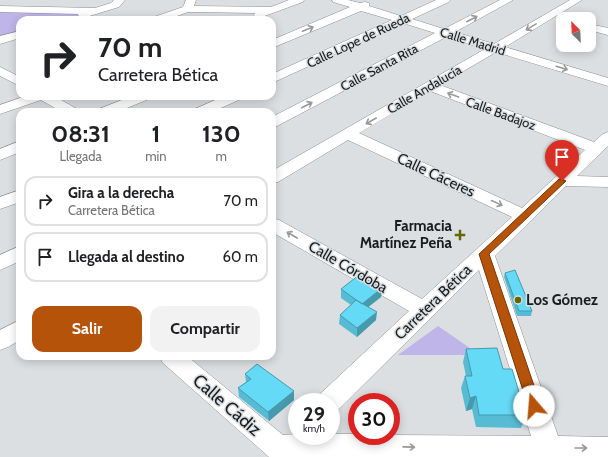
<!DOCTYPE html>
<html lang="es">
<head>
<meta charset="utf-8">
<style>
  :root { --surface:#fff; --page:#f2f2f2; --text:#202124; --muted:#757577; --line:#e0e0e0; --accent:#b45309 }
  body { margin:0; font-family:Cabin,sans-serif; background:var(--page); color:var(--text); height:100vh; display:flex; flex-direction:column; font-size:15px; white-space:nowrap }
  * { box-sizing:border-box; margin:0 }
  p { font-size:13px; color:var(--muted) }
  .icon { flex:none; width:22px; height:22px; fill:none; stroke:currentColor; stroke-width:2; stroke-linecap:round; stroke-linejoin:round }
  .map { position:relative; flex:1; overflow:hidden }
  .details { position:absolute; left:16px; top:108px; width:260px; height:252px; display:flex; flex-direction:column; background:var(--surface); border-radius:12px; box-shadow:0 2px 10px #0003 }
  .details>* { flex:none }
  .guide { position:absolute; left:16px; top:16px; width:260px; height:84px; border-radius:12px; box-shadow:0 2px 10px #0003; background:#fff; color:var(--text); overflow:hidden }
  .needle { width:26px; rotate:336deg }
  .controls { position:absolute; left:556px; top:12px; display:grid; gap:8px }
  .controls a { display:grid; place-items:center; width:40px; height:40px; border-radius:8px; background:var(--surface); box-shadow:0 2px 10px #0003; font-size:20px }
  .speed { position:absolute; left:288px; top:393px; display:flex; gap:8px; font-size:20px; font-weight:700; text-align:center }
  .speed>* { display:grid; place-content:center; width:52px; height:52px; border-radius:50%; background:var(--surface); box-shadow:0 2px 10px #0003; line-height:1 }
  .speed small { font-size:10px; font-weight:400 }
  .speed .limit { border:6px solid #d22; background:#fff; color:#111 }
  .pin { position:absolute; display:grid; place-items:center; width:34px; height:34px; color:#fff; margin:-41px -17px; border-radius:50% 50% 50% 0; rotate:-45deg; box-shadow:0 0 4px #0007 }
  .pin .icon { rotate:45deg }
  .me { position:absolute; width:44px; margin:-22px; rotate:342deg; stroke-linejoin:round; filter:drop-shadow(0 0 3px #0008) }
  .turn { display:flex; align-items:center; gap:14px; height:84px; padding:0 16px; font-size:18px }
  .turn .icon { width:52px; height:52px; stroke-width:2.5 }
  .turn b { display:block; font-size:28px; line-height:34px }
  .eta { display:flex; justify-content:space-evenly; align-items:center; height:68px; text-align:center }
  .eta b { font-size:24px; font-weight:700; line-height:28px }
  .cta { display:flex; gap:8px; margin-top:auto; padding:8px 16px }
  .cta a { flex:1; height:46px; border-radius:12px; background:var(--accent); color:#fff; font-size:16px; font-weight:700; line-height:46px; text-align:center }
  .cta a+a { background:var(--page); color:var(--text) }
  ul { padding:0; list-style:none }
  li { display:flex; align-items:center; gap:12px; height:50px; margin:0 8px 6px; padding:0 8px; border:2px solid var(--line); border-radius:12px }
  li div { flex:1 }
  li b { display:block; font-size:15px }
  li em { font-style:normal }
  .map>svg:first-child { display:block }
  .green { fill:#c0b5e8 }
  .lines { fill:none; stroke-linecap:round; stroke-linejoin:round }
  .minor-casing { stroke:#8b8f92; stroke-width:1 }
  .minor { fill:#fff; fill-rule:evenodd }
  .wall { fill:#57bbd4 }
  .shaded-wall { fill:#4799ac }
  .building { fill:#65daf6; stroke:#4799ac }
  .oneway { stroke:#989999 }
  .route { fill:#b45309; stroke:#753606 }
  .poi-dot { fill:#636601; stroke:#dbdfe2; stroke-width:1.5 }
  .labels { text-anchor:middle; stroke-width:3; stroke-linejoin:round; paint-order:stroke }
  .far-street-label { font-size:13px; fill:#1a1c1d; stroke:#dbdfe2 }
  .street-label { font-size:15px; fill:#1a1c1d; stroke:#dbdfe2 }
  .poi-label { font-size:15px; font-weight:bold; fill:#1a1c1d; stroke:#dbdfe2; text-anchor:end }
  .near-street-label { font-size:18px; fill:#1a1c1d; stroke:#dbdfe2 }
</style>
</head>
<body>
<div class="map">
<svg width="608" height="457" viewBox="0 0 608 457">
  <rect width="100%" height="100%" fill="#dbdfe2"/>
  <path class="green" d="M0 11 82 13 80 15 62 20H20V33L0 39Z
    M438 326 480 355H398Z"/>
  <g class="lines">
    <g class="minor-casing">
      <path id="minor" d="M114 0H125L119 7 83 18 79 17 78 14 0 12V6L95 8 111 3Z
        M186 0H196L194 6 271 7 289 0H304L303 2 259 18 255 17 254 15 255 13 188 12 166 20H149L151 18 183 7Z
        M332 0H348L360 3 365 2 369 3V6L401 16 436 0H450L449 2 412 19 444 29 500 0H513L455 32 494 44 570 0H582L505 47 608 78V86L496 52 440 85 594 142 603 134 608 132V146L577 176 608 177V187L566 186 495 256 558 436 608 437V457H269L163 363 159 356H187L283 435 297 434V436H331V434H357V436H391V435L531 436 479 270 338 410 331 412V402H316L320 394 409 311 272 232V218L279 220 422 299 512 217 348 140 278 182 272 183V171L485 49 446 37 277 126 272 128V117L435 33 403 23 272 83V74L392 20 361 11 272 48V40L350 7 333 2ZM430 91 585 150 522 208 359 133Z
        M589 24 608 28V35L589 30Z
        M20 31V38L0 44V36Z
        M0 67 20 77V86L0 76Z
        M26 96H54L77 109 79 112H62L41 100 0 114V105Z
        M132 96H151L149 99 117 112H97L99 109Z
        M224 96H243L241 99 212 112H193L195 109Z
        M20 141V152L0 160V149Z
        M20 190V202L0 209V197Z
        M20 246V261L0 270V255Z
        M20 320V340L8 347 0 350V330Z"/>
    </g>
    <use href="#minor" class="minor"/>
  </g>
  <path class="wall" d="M505 273 532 311 531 316H517L504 277Z
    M382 288 381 297 368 307 376 320 357 337 339 324 340 315 351 305 341 298V289Z
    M466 349 503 369 526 415 521 428 476 427 472 409 466 411 461 388 465 376H466L463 362Z
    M245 374 294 391V400L269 421 239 397 238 388 246 382Z"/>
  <path class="shaded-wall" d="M382 288 381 297 362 312V304Z
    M377 312 376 320 357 337V328Z
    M294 391V400L269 421 268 412Z
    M476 396 472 409 466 411 470 398Z"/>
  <path class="building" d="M515 270 532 311H519L505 273Z
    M359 275 382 288 362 304 341 289Z
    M356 300 377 312 357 328 340 315Z
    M497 348 503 369H512L526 415H479L476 396 470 398 465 376H472L466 349Z
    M257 364 294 391 268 412 238 388 251 379 245 374Z"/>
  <defs><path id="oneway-shaft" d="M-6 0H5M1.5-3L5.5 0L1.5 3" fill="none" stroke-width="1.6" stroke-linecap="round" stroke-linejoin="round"/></defs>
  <g class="oneway">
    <use href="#oneway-shaft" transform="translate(472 19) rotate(-27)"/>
    <use href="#oneway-shaft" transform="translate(531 27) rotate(149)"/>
    <use href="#oneway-shaft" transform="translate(308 29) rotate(-22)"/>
    <use href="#oneway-shaft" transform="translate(562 68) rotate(17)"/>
    <use href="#oneway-shaft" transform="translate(453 95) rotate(-160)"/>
    <use href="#oneway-shaft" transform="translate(307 105) rotate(-27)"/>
    <use href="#oneway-shaft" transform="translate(371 121) rotate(150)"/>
    <use href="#oneway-shaft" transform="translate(497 203) rotate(25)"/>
    <use href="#oneway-shaft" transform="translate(292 235) rotate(-150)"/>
    <use href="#oneway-shaft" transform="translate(409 447) rotate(1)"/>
    <use href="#oneway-shaft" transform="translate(581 448)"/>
  </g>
  <path class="route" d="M559 179H562L566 181 489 254 541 406 539 410 534 411 530 410 528 406 479 254Z"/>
  <g class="poi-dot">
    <path d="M458 229h4v4h4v4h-4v4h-4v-4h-4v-4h4z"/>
    <circle cx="518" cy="300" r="4"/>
  </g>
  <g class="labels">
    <g class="far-street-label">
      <text transform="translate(358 40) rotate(-25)" y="5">Calle Lope de Rueda</text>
      <text transform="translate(473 41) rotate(17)" y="5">Calle Madrid</text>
      <text transform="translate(379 67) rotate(-28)" y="5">Calle Santa Rita</text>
      <text transform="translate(424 89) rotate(-30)" y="5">Calle Andalucía</text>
      <text transform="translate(501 113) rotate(20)" y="5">Calle Badajoz</text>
    </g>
    <g class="street-label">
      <text transform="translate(436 175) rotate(25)" y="5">Calle Cáceres</text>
      <text transform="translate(348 267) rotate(30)" y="5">Calle Córdoba</text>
      <text transform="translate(433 302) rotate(-44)" y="5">Carretera Bética</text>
    </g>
    <g class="poi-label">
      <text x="452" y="231">Farmacia<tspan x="452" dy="17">Martínez Peña</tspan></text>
      <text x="526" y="305" text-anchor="start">Los Gómez</text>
    </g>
    <g class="near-street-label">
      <text transform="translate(227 405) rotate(41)" y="6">Calle Cádiz</text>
    </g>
  </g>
</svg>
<div class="controls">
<a><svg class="needle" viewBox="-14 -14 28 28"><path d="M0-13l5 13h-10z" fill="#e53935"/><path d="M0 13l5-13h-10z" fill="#757577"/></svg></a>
</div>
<div class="speed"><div>29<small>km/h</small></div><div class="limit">30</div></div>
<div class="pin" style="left:562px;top:181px;background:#d93025"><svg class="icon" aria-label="arrive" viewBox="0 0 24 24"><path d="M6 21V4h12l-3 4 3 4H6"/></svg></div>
<svg class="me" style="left:534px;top:406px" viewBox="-20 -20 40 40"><circle r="19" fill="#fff"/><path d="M0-13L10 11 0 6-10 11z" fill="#b45309"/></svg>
<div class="guide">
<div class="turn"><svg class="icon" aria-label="right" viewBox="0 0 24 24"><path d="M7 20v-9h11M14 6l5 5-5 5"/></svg><div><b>70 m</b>Carretera Bética</div></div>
</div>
<section class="details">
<div class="eta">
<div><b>08:31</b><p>Llegada</p></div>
<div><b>1</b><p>min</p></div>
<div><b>130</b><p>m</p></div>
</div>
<ul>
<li><svg class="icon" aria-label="right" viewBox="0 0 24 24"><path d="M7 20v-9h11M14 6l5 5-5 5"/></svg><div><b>Gira a la derecha</b><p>Carretera Bética</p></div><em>70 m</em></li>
<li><svg class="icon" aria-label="arrive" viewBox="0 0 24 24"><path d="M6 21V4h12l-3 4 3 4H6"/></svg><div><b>Llegada al destino</b></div><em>60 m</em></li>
</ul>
<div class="cta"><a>Salir</a><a>Compartir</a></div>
</section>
</div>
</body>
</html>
